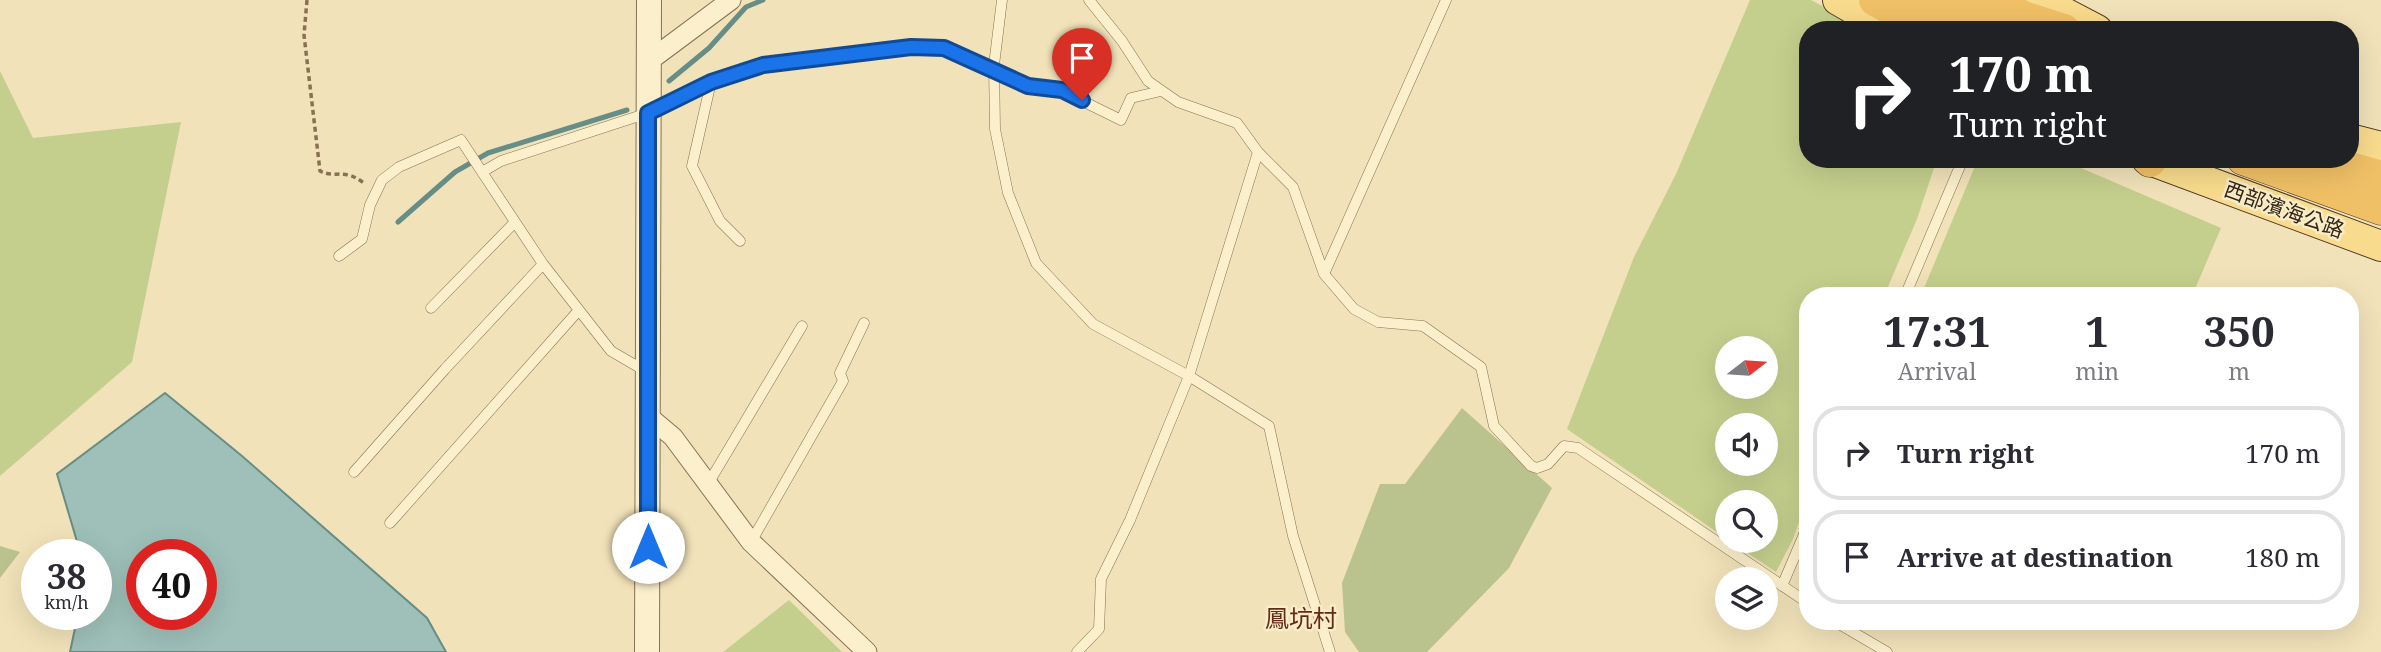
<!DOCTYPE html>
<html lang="en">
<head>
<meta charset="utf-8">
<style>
  :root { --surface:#fff; --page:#f7f7f7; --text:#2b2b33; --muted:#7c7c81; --line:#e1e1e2 }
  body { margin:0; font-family:"Noto Serif","Noto Sans TC",serif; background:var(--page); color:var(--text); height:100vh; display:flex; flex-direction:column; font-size:26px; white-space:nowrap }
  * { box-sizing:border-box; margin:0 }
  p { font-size:23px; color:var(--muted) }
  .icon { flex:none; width:38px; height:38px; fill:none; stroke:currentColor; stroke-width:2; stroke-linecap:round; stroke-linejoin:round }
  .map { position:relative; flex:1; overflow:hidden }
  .panel { position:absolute; left:1799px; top:287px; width:560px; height:343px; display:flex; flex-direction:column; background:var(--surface); border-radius:28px; box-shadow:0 7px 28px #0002 }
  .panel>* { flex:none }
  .banner { position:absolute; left:1799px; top:21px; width:560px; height:147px; border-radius:28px; box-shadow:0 7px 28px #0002; background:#202124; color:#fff; overflow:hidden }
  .needle { width:46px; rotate:73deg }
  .tools { position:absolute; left:1715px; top:336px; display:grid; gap:14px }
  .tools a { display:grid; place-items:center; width:63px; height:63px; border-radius:50%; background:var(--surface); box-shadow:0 7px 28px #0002; font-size:35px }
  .speed { position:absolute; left:21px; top:539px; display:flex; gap:14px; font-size:35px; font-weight:700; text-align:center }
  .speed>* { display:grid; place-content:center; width:91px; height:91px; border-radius:50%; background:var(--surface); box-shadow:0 7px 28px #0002; line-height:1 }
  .speed small { font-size:18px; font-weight:400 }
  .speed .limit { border:10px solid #d22; background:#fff; color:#111 }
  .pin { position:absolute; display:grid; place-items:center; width:60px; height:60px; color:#fff; margin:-72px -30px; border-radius:50% 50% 50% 0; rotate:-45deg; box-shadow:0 0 7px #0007 }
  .pin .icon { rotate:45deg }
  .me { position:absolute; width:77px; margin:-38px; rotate:0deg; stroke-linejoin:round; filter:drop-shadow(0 0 5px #0008) }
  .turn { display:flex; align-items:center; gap:24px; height:147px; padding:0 35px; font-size:32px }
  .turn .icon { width:91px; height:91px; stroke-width:2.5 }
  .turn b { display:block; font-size:49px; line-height:60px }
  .eta { display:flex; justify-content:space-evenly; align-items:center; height:119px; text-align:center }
  .eta b { font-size:42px; font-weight:700; line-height:49px }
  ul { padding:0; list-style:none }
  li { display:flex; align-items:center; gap:21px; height:94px; margin:0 14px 10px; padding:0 21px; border:4px solid var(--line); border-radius:28px }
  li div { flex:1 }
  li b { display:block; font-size:26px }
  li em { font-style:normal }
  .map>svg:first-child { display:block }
  .green { fill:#c4cf8d; fill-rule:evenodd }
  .cemetery { fill:#bac28e }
  .water { fill:#9ec0b8; stroke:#668e86; stroke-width:2; fill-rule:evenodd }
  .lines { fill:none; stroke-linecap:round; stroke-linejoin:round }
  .stream { stroke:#668e86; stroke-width:5 }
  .service-casing { stroke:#887153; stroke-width:11 }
  .minor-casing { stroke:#887153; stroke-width:21 }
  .tertiary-casing { stroke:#887153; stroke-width:26 }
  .primary-casing { stroke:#553f28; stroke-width:32 }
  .trunk-casing { stroke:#553f28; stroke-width:33 }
  .path { stroke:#887153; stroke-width:3.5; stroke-dasharray:5 3.5; stroke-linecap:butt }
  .service { stroke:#fbefcc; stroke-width:10 }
  .minor { stroke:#fbefcc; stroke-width:19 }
  .tertiary { stroke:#fbefcc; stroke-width:24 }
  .primary { stroke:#f8db8c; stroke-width:30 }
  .trunk { stroke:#f0c066; stroke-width:32 }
  .route-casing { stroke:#114b97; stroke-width:18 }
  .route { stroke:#1a73e8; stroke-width:12 }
  .labels { text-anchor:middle; stroke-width:5; stroke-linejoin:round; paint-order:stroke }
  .street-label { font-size:21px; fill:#362819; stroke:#f8ecc9 }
  .quarter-label { font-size:24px; fill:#652a16; stroke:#f8ecc9 }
</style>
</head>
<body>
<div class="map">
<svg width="2381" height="652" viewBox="0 0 2381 652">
  <rect width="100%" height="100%" fill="#f1e2b9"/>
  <path class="green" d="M1750 0H1811L1869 30H1808V159H1937L1917 219 1884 296H1808V313L1799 330 1808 334V495L1793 539 1776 572 1730 541H1766V502H1727V539L1567 429 1634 257 1676 174ZM1727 348H1766V387H1727ZM1727 425H1766V464H1727Z
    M0 71 33 138 181 122 132 362 0 476Z
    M1978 159H2060L2221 228 2192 296H2105L2089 288 2086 296H1943L1924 288Z
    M789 600 842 652H723Z"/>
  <path class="cemetery" d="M1462 408 1552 488 1509 568 1427 652H1359L1345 632 1342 583 1380 484H1405Z
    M0 546 20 552 0 578Z"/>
  <path class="water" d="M165 393 242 456 427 618 446 652H70L78 614H96V555H81L57 474ZM142 555H201V614H142Z"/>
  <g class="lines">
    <path class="stream" d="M669 81 709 48 746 7 763 0
      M398 222 455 172 488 153 627 110"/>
    <g class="service-casing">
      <path id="service" d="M1002 0 994 65 995 129 1008 193 1036 263 1093 324 1189 376 1269 426 1293 536 1330 652
        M1089 0 1122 41 1148 81 1178 102 1237 123 1258 152 1293 187 1324 274 1354 309 1378 322 1423 326 1481 367 1494 426 1531 466 1537 468 1548 464 1564 446 1578 448 1808 603
        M711 82 692 166 720 221 740 241
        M339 256 362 239 370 205 382 180 399 167 461 140 482 172
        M1324 274 1446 0
        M1905 296 1963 159
        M431 308 515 222
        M647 372 611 351 543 264 482 172 501 161 648 113 711 82 763 65 911 47 944 48 1028 86 1062 91 1121 120 1131 98 1161 91
        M354 472 445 369 543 264
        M708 484 802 326
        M390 523 579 310
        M751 542 843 381 840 373 864 323
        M1782 586 1808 525
        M1834 621 1887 652
        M1077 652 1099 629 1101 579 1130 520 1189 376 1258 152"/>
    </g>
    <g class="minor-casing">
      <path id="minor" d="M649 61 731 0
        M648 416 673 437 751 542 867 652"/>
    </g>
    <g class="tertiary-casing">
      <path id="tertiary" d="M647 652 649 0"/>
    </g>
    <g class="primary-casing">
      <path id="primary" d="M1838 0 1890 30
        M2040 0 2097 30
        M2350 139 2381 147
        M2147 159 2381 246"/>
    </g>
    <g class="trunk-casing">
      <path id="trunk" d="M1875 0 1926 28
        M1910 0 1965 30
        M1994 0 2023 17 2064 30
        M1950 1 2000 30
        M2148 159 2150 161
        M2243 159 2381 209
        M2319 159 2381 177"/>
    </g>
    <path class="path" d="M307 0 304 35 320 171C336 179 344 167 365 184"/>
    <use href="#service" class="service"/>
    <use href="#minor" class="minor"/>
    <use href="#tertiary" class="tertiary"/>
    <use href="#primary" class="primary"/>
    <use href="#trunk" class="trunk"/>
  </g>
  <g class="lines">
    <g class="route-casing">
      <path id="route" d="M648 547V113L711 82 763 65 911 47 944 48 1028 86 1062 90 1082 100"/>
    </g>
    <use href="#route" class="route"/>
  </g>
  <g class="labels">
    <g class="street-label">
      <text transform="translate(2284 210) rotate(20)" y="7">西部濱海公路</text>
    </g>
    <g class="quarter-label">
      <text x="1301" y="627">鳳坑村</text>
    </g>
  </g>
</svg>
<div class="tools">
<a><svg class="needle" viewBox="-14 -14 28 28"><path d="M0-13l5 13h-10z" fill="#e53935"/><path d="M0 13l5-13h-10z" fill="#7c7c81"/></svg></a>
<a><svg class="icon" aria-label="sound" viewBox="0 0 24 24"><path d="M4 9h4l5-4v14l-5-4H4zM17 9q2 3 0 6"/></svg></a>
<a><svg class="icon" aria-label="search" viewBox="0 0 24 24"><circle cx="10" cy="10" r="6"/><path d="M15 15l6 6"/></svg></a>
<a><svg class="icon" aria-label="layers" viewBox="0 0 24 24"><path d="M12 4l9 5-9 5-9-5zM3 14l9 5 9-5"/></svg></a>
</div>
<div class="speed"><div>38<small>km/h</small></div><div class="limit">40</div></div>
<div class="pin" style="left:1082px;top:100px;background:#d93025"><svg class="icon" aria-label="arrive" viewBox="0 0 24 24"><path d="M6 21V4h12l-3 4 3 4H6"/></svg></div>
<svg class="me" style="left:648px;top:547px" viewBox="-20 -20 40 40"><circle r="19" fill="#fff"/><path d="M0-13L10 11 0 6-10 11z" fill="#1a73e8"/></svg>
<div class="banner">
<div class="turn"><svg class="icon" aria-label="right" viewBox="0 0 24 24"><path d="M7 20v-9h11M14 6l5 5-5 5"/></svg><div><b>170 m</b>Turn right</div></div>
</div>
<section class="panel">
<div class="eta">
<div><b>17:31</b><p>Arrival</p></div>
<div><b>1</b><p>min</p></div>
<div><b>350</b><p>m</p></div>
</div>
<ul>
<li><svg class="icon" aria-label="right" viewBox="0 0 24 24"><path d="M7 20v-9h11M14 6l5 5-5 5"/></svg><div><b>Turn right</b></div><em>170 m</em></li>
<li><svg class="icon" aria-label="arrive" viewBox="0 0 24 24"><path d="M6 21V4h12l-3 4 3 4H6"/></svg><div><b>Arrive at destination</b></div><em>180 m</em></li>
</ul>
</section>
</div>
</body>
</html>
